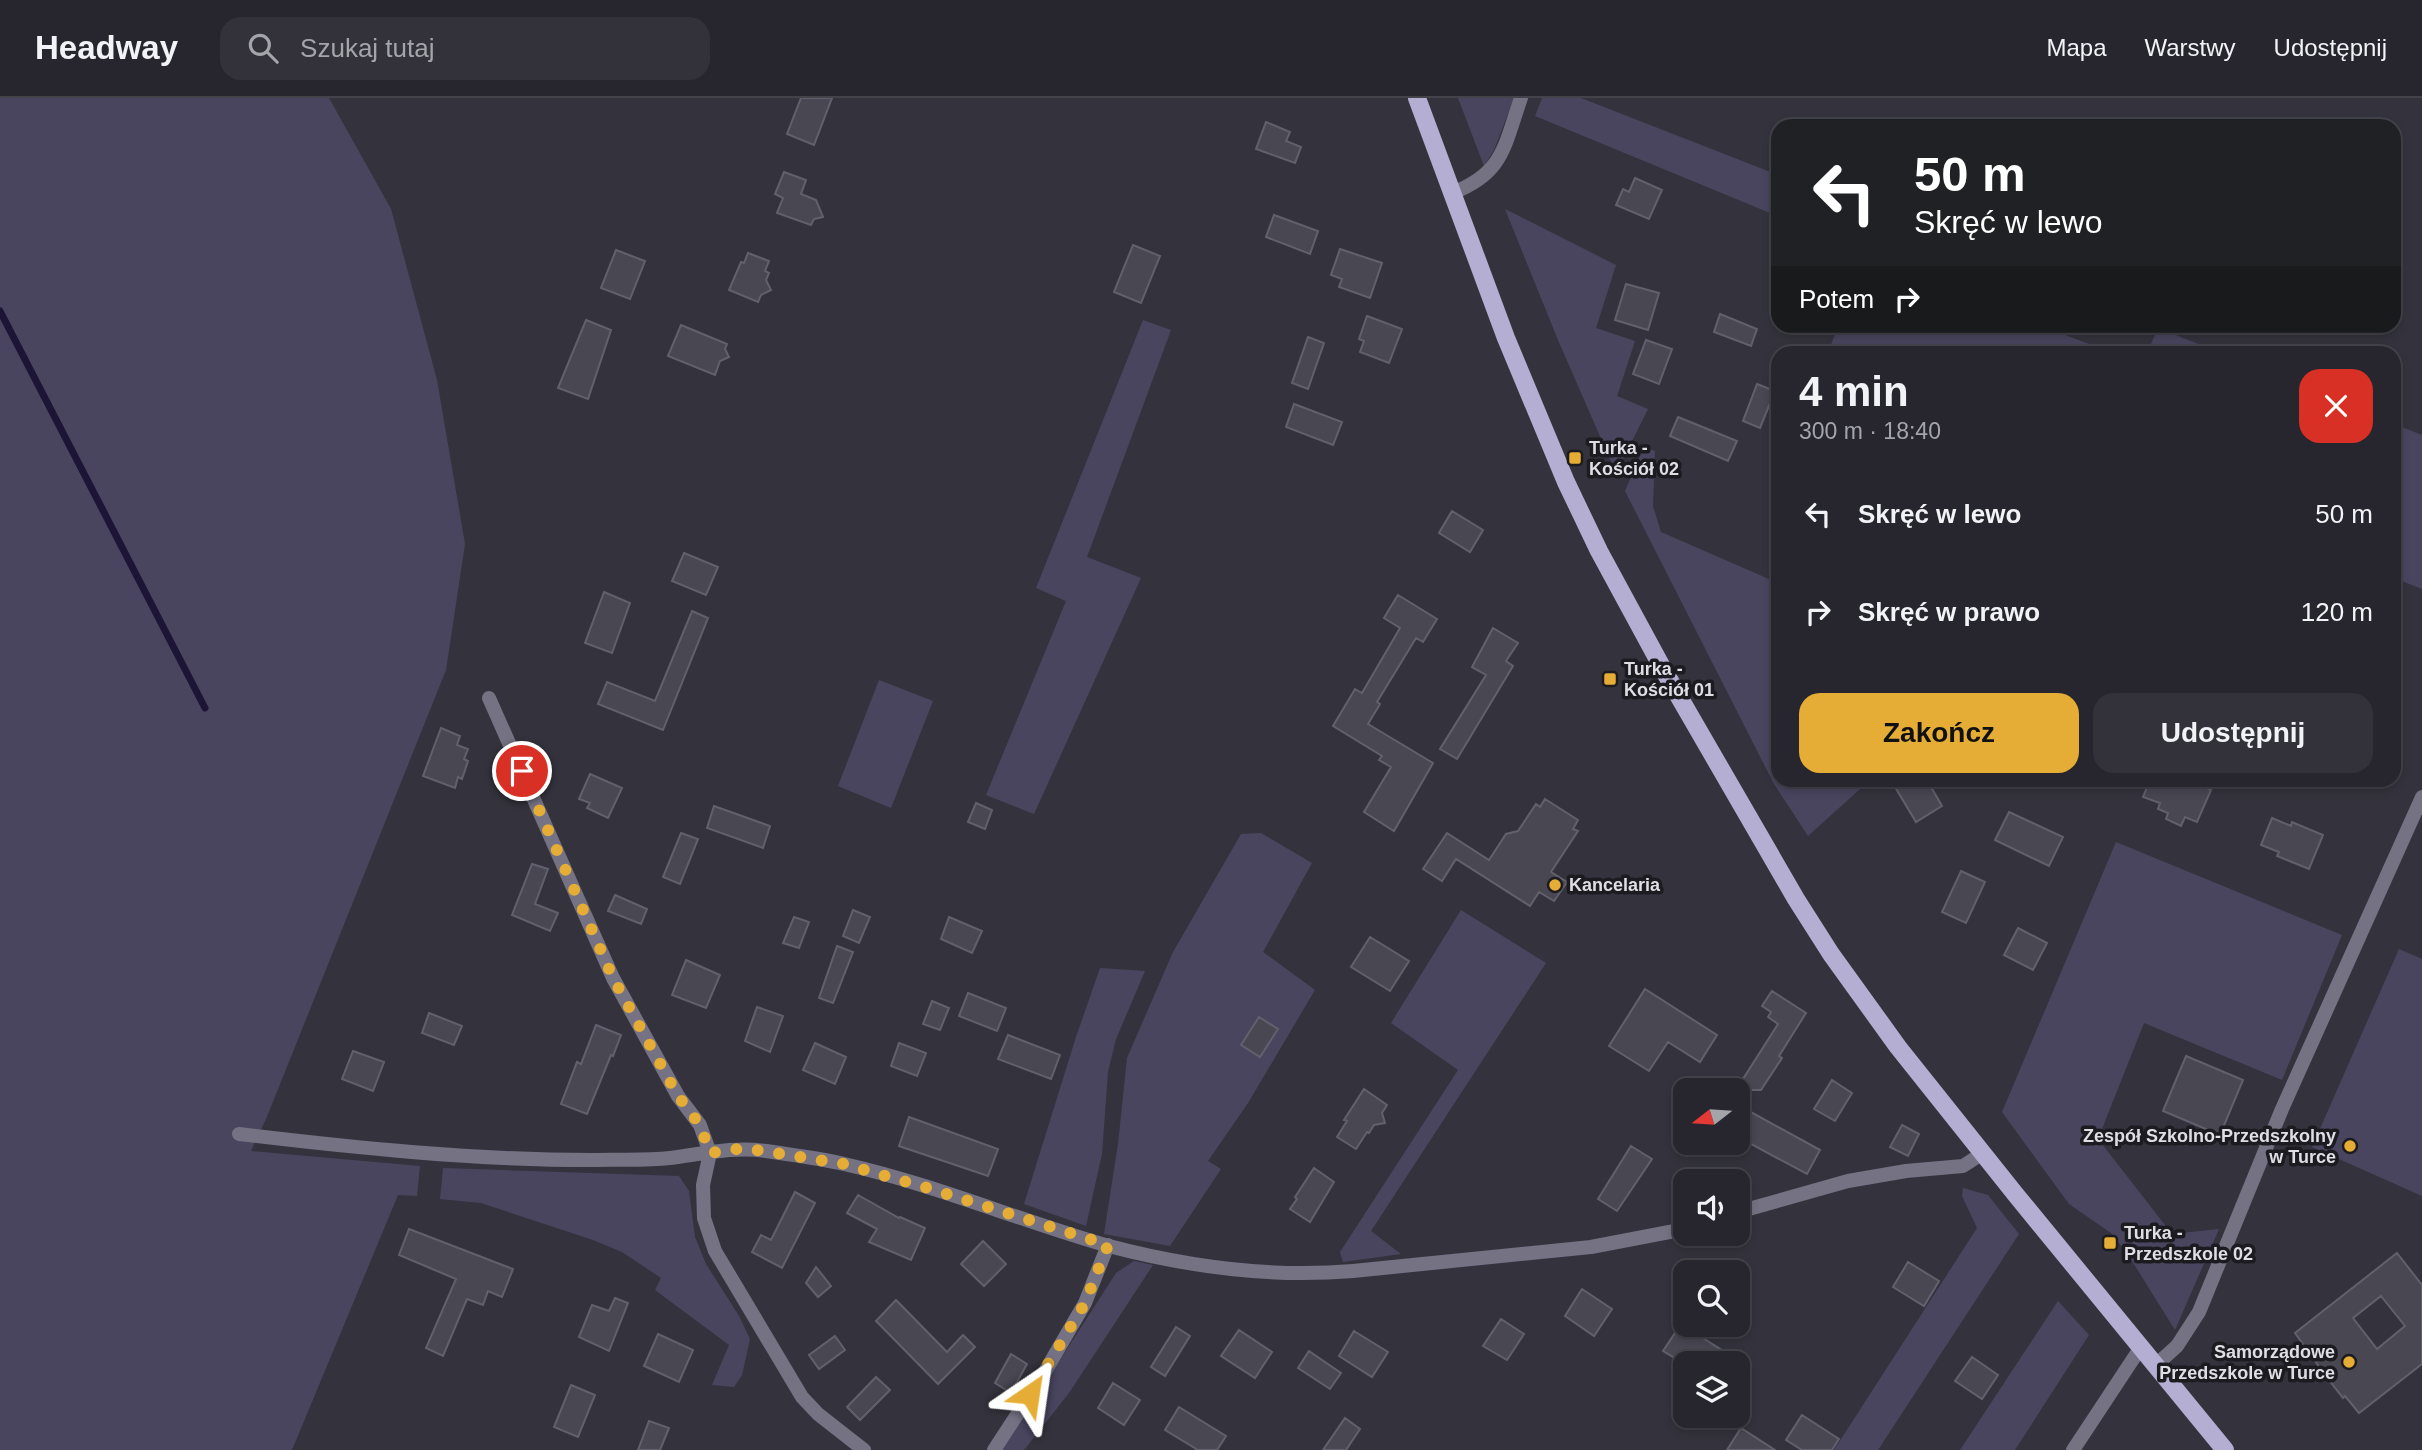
<!DOCTYPE html>
<html lang="pl">
<head>
<meta charset="utf-8">
<style>
  :root { --surface:#27262e; --page:#33323a; --text:#f1f3f6; --muted:#a4a5aa; --line:#43434a; --accent:#e5ad35 }
  body { margin:0; font-family:Arial,sans-serif; background:var(--page); color:var(--text); height:100vh; display:flex; flex-direction:column; font-size:26px; white-space:nowrap }
  * { box-sizing:border-box; margin:0 }
  p { font-size:23px; color:var(--muted) }
  .icon { flex:none; width:38px; height:38px; fill:none; stroke:currentColor; stroke-width:2; stroke-linecap:round; stroke-linejoin:round }
  .map { position:relative; flex:1; overflow:hidden }
  .panel { position:absolute; left:1771px; top:248px; width:630px; height:441px; display:flex; flex-direction:column; background:var(--surface); border-radius:21px; box-shadow:0 4px 10px #0003,0 0 0 2px var(--line) }
  .panel>* { flex:none }
  .top-card { position:absolute; left:1771px; top:21px; width:630px; height:214px; border-radius:21px; box-shadow:0 4px 10px #0003,0 0 0 2px var(--line); background:#202124; color:#fff; overflow:hidden }
  .needle { width:46px; rotate:253deg }
  .buttons { position:absolute; left:1673px; top:980px; display:grid; gap:14px }
  .buttons a { display:grid; place-items:center; width:77px; height:77px; border-radius:14px; background:var(--surface); box-shadow:0 4px 10px #0003,0 0 0 2px var(--line); font-size:35px }
  .pin { position:absolute; display:grid; place-items:center; width:60px; height:60px; color:#fff; margin:-30px; border:4px solid #fff; border-radius:50%; box-shadow:0 2px 7px #0007 }
  .me { position:absolute; width:77px; margin:-38px; rotate:32deg; stroke-linejoin:round; filter:drop-shadow(0 0 5px #0008) }
  .turn { display:flex; align-items:center; gap:24px; height:147px; padding:0 28px; font-size:32px }
  .turn .icon { width:91px; height:91px; stroke-width:2.5 }
  .turn b { display:block; font-size:49px; line-height:60px }
  .then { display:flex; align-items:center; height:66px; padding:0 28px; background:#0003; gap:14px; font-size:26px }
  .round { display:grid; place-items:center; flex:none; width:74px; height:74px; border-radius:21px; background:var(--page) }
  .head { display:flex; align-items:center; justify-content:space-between; height:119px; padding:0 28px }
  h1 { font-size:42px; font-weight:700; line-height:52px }
  .action { display:flex; gap:14px; margin-top:auto; padding:14px 28px }
  .action a { flex:1; height:80px; border-radius:21px; background:var(--accent); color:#111; font-size:28px; font-weight:700; line-height:80px; text-align:center }
  .action a+a { background:var(--page); color:var(--text) }
  ul { padding:0; list-style:none }
  li { display:flex; align-items:center; gap:21px; height:98px; padding:0 28px }
  li div { flex:1 }
  li b { display:block; font-size:26px }
  li em { font-style:normal }
  header { display:flex; align-items:center; gap:42px; box-sizing:border-box; height:98px; padding:0 35px; background:var(--surface); border-bottom:2px solid var(--line) }
  header strong { font-size:33px }
  nav { display:flex; gap:38px; margin-inline-start:auto; font-size:24px }
  .search { width:490px; height:63px; background:var(--page); display:flex; align-items:center; gap:18px; box-sizing:border-box; padding:0 24px; border-radius:21px; color:var(--muted); font-size:26px }
  .map>svg:first-child { display:block }
  .green { fill:#49455f }
  .lines { fill:none; stroke-linecap:round; stroke-linejoin:round }
  .stream { stroke:#1d1535; stroke-width:7 }
  .building { fill:#494752; stroke:#62606c; stroke-width:2; fill-rule:evenodd }
  .minor { stroke:#747283; stroke-width:14 }
  .primary { stroke:#b3aed2; stroke-width:18 }
  .route { stroke:#e5ad35; stroke-width:12; stroke-dasharray:0 21.6 }
  .poi-dot { fill:#e5ad35; stroke:#1c1b20; stroke-width:2.5 }
  .labels { text-anchor:middle; stroke-width:7; stroke-linejoin:round; paint-order:stroke }
  .poi-label { font-size:18px; font-weight:bold; fill:#dfdee5; stroke:#1c1b20; text-anchor:start }
</style>
</head>
<body>
<header>
<strong>Headway</strong>
<div class="search"><svg class="icon" aria-label="search" viewBox="0 0 24 24"><circle cx="10" cy="10" r="6"/><path d="M15 15l6 6"/></svg>Szukaj tutaj</div>
<nav><a>Mapa</a><a>Warstwy</a><a>Udostępnij</a></nav>
</header>
<div class="map">
<svg width="2422" height="1352" viewBox="0 0 2422 1352">
  <rect width="100%" height="100%" fill="#34333d"/>
  <path class="green" d="M0 0H329L391 111 437 282 465 446 446 572 266 1021 251 1053 420 1068 417 1098 398 1097 292 1352H0Z
    M1458 0H1514L1494 52 1484 68Z
    M1542 0H1581L1778 77V96L1770 115 1535 18Z
    M1505 111 1616 167 1596 230 1635 243 1617 298 1648 311 1616 375 1558 242Z
    M1143 222 1171 232 1087 459 1141 480 1034 716 986 697 1066 503 1036 490Z
    M1838 228H2042L2112 255H1828Z
    M2158 230 2221 255H2147Z
    M2394 326 2422 337V491L2394 480Z
    M1644 349 1655 353 1653 408 1661 434 1778 485V682L1869 683 1808 738 1774 686 1625 393Z
    M879 582 933 603 891 710 838 688Z
    M1261 735 1312 765 1263 854 1315 892 1248 1005 1208 1063 1221 1071 1170 1148 1104 1136 1118 1046 1127 960 1173 854 1241 736Z
    M2116 744 2342 837 2282 982 2144 925 2098 1041 2172 1136 2219 1131 2175 1232 2127 1155 2111 1135 2069 1106 2002 1014Z
    M1461 812 1546 865 1371 1133 1401 1156 1343 1164 1340 1154 1458 972 1391 925Z
    M2399 851 2422 861V1098L2312 1049Z
    M1100 870 1145 873 1116 941 1108 974 1102 1056 1086 1128 1024 1106 1076 939Z
    M443 1070 679 1078 689 1093 695 1139 706 1166 739 1218 750 1241 742 1277 734 1289 712 1287 729 1247 655 1192 661 1180 622 1154 593 1142 481 1105 440 1101Z
    M1963 1090 1988 1097 2019 1136 1878 1352H1834L1977 1130 1962 1098Z
    M1134 1163 1153 1167 1069 1295 1024 1352H1002L1116 1175Z
    M2058 1203 2089 1237 2015 1352H1960Z"/>
  <g class="lines">
    <path class="stream" d="M0 213 205 610"/>
  </g>
  <path class="building" d="M801 0H832L814 47 787 36Z
    M1266 24 1290 34 1286 43 1301 49 1295 65 1256 51Z
    M784 74 806 82 801 96 816 102 823 119 814 121 811 127 777 115 783 100 775 96Z
    M1635 80 1662 92 1649 121 1616 107 1623 91 1629 94Z
    M1274 117 1318 133 1310 156 1266 139Z
    M1133 147 1160 158 1141 205 1114 194Z
    M1340 151 1382 165 1370 200 1339 189 1342 181 1331 177Z
    M616 152 645 163 630 201 601 190Z
    M748 155 769 163 765 173 769 175 766 182 771 192 761 197 758 204 729 192 741 164 744 165Z
    M1626 186 1659 195 1648 232 1615 222Z
    M1720 216 1757 231 1751 248 1714 234Z
    M1367 218 1402 231 1389 265 1360 254 1364 243 1359 241Z
    M586 222 611 232 588 301 558 290Z
    M681 227 727 246 725 251 729 259 720 263 715 277 668 258Z
    M1308 239 1324 245 1308 291 1292 285Z
    M1646 242 1672 251 1659 286 1633 276Z
    M1757 286 1775 293 1760 330 1743 323Z
    M1294 306 1342 324 1333 347 1286 329Z
    M1678 319 1737 343 1728 363 1670 338Z
    M1452 413 1483 432 1470 454 1439 435Z
    M684 455 718 469 706 497 672 483Z
    M604 494 630 505 612 555 585 545Z
    M1398 497 1437 521 1423 544 1416 540 1377 604 1380 606 1368 626 1433 665 1394 733 1364 714 1391 669 1379 662 1382 658 1333 628 1355 591 1362 595 1400 530 1384 520Z
    M692 513 708 520 663 632 598 606 607 584 655 603Z
    M1493 530 1518 545 1506 563 1513 568 1457 661 1440 651 1486 577 1472 569Z
    M441 630 460 638 457 647 468 651 464 661 468 663 462 681 458 679 455 690 423 678Z
    M590 676 622 690 608 720 587 710 590 705 579 701Z
    M1906 682H1927L1942 708 1916 724 1895 689Z
    M2150 682H2203L2201 687 2211 692 2197 724 2185 719 2181 728 2166 721 2168 715 2158 711 2160 705 2143 699Z
    M1545 701 1578 722 1573 731 1578 733 1551 774 1567 784 1554 803 1539 794 1530 808 1456 761 1442 783 1423 771 1447 735 1489 762 1506 736 1518 733 1536 706 1540 709Z
    M976 705 992 712 985 731 968 724Z
    M714 708 770 728 763 750 707 730Z
    M2009 714 2063 739 2049 768 1995 742Z
    M2272 720 2291 728 2292 724 2323 737 2309 771 2277 758 2279 754 2261 747Z
    M681 735 698 741 680 786 663 779Z
    M532 766 548 771 535 806 558 815 550 833 512 817Z
    M1961 773 1985 784 1966 825 1942 814Z
    M615 797 647 811 641 826 608 813Z
    M853 812 870 819 859 845 843 838Z
    M794 819 809 824 799 850 783 845Z
    M949 819 982 833 972 855 941 841Z
    M2018 830 2047 845 2033 872 2004 857Z
    M1370 839 1409 863 1390 893 1351 869Z
    M837 848 853 854 833 905 819 900Z
    M686 862 720 877 706 910 672 897Z
    M1645 891 1717 937 1700 964 1668 944 1649 973 1609 948Z
    M1772 893 1806 915 1779 958 1782 960 1761 992H1736L1778 926 1768 919 1771 914 1762 908Z
    M968 895 1006 910 997 933 959 918Z
    M932 903 949 910 940 932 923 926Z
    M757 909 783 918 770 954 745 943Z
    M429 915 462 928 454 947 422 935Z
    M1259 919 1278 931 1260 959 1241 947Z
    M596 927 621 937 613 958 611 957 587 1016 561 1006 577 964 581 966Z
    M1008 937 1060 957 1051 981 998 961Z
    M815 945 846 959 835 986 803 972Z
    M899 945 926 955 917 978 891 968Z
    M353 953 384 964 373 993 342 981Z
    M2186 958 2243 982 2220 1037 2163 1013Z
    M1832 982 1852 995 1835 1023 1814 1011Z
    M1364 991 1387 1007 1382 1015 1385 1025 1374 1027 1369 1035 1367 1034 1356 1051 1337 1039 1347 1023 1344 1022Z
    M1738 1007 1820 1052 1807 1076 1738 1039Z
    M909 1019 998 1051 988 1078 899 1048Z
    M1902 1027 1919 1036 1908 1058 1890 1049Z
    M1631 1048 1652 1061 1617 1113 1598 1101Z
    M1314 1070 1334 1084 1310 1124 1290 1111 1297 1101 1295 1099Z
    M795 1094 815 1105 782 1170 752 1154 761 1137 771 1142Z
    M858 1097 899 1120 900 1119 925 1130 911 1162 869 1144 877 1131 847 1115Z
    M409 1131 513 1171 502 1199 488 1193 483 1207 467 1201 443 1258 426 1250 456 1181 399 1157Z
    M983 1143 1006 1166 984 1188 961 1166Z
    M2397 1155 2422 1187V1266L2359 1315 2345 1298 2343 1300 2325 1277 2295 1235ZM2381 1198 2405 1228 2377 1251 2353 1220Z
    M1908 1164 1939 1183 1924 1208 1893 1189Z
    M816 1169 831 1188 818 1199 806 1185Z
    M1582 1191 1612 1211 1594 1238 1565 1218Z
    M615 1200 628 1205 609 1253 579 1239 592 1207 609 1213Z
    M896 1202 947 1254 963 1237 975 1249 938 1286 876 1223Z
    M1501 1221 1524 1236 1507 1262 1483 1248Z
    M1681 1226 1742 1265H1683L1663 1253Z
    M1176 1229 1190 1238 1165 1278 1151 1269Z
    M1239 1232 1272 1254 1255 1280 1221 1258Z
    M1354 1233 1388 1254 1372 1279 1339 1258Z
    M658 1236 693 1252 679 1284 644 1268Z
    M835 1238 845 1252 819 1271 809 1257Z
    M1309 1253 1341 1275 1330 1291 1298 1270Z
    M1011 1256 1027 1266 1011 1295 995 1285Z
    M1972 1259 1998 1277 1982 1301 1955 1283Z
    M876 1279 890 1292 860 1322 847 1309Z
    M1113 1285 1140 1302 1124 1327 1098 1310Z
    M571 1287 595 1297 578 1339 554 1329Z
    M1179 1309 1226 1338 1217 1352H1198L1165 1332Z
    M1802 1317 1839 1341 1832 1352H1802L1786 1342Z
    M1345 1320 1360 1331 1346 1352H1323Z
    M649 1323 669 1330 660 1352H638Z
    M1741 1330 1775 1352H1727Z"/>
  <g class="lines">
    <path class="minor" d="M1452 95C1504 75 1504 48 1521 0
      M489 600 613 880 678 998 700 1027 710 1055 703 1087 704 1120 715 1153 802 1299 818 1316 864 1352
      M239 1036C356 1050 473 1062 591 1062 617 1061 644 1063 670 1060 702 1056 734 1048 766 1053 792 1057 819 1060 844 1066 933 1086 1018 1122 1105 1147 1184 1168 1272 1180 1353 1173L1591 1149 1685 1131
      M1738 1114 1848 1083 1906 1073 1963 1068 1983 1055
      M2156 1267 2177 1248 2199 1214 2282 1011 2422 699
      M994 1352 1043 1277 1085 1205 1108 1147
      M2073 1352 2141 1249"/>
    <path class="primary" d="M1417 0 1506 240 1566 384 1599 453 1663 571 1796 801 1831 856 1898 949 2016 1097 2225 1352"/>
  </g>
  <g class="lines">
    <path class="route" d="M522 673 613 880 678 998 700 1027 710 1055 744 1050 844 1066 931 1091 1108 1147 1085 1205 1030 1296"/>
  </g>
  <g class="poi-dot">
    <rect x="1568" y="353" width="14" height="14" rx="3.5"/>
    <rect x="1603" y="574" width="14" height="14" rx="3.5"/>
    <circle cx="1555" cy="787" r="7"/>
    <circle cx="2350" cy="1048" r="7"/>
    <rect x="2103" y="1138" width="14" height="14" rx="3.5"/>
    <circle cx="2349" cy="1264" r="7"/>
  </g>
  <g class="labels">
    <g class="poi-label">
      <text x="1589" y="356">Turka -<tspan x="1589" dy="21">Kościół 02</tspan></text>
      <text x="1624" y="577">Turka -<tspan x="1624" dy="21">Kościół 01</tspan></text>
      <text x="1569" y="793">Kancelaria</text>
      <text x="2336" y="1044" text-anchor="end">Zespół Szkolno-Przedszkolny<tspan x="2336" dy="21">w Turce</tspan></text>
      <text x="2124" y="1141">Turka -<tspan x="2124" dy="21">Przedszkole 02</tspan></text>
      <text x="2335" y="1260" text-anchor="end">Samorządowe<tspan x="2335" dy="21">Przedszkole w Turce</tspan></text>
    </g>
  </g>
</svg>
<div class="buttons">
<a><svg class="needle" viewBox="-14 -14 28 28"><path d="M0-13l5 13h-10z" fill="#e53935"/><path d="M0 13l5-13h-10z" fill="#a4a5aa"/></svg></a>
<a><svg class="icon" aria-label="sound" viewBox="0 0 24 24"><path d="M4 9h4l5-4v14l-5-4H4zM17 9q2 3 0 6"/></svg></a>
<a><svg class="icon" aria-label="search" viewBox="0 0 24 24"><circle cx="10" cy="10" r="6"/><path d="M15 15l6 6"/></svg></a>
<a><svg class="icon" aria-label="layers" viewBox="0 0 24 24"><path d="M12 4l9 5-9 5-9-5zM3 14l9 5 9-5"/></svg></a>
</div>
<div class="pin" style="left:522px;top:673px;background:#d93025"><svg class="icon" aria-label="arrive" viewBox="0 0 24 24"><path d="M6 21V4h12l-3 4 3 4H6"/></svg></div>
<svg class="me" style="left:1030px;top:1296px" viewBox="-20 -20 40 40"><path d="M0-17L14 15 0 8-14 15z" fill="#e5ad35" stroke="#fff" stroke-width="4"/></svg>
<div class="top-card">
<div class="turn"><svg class="icon" aria-label="left" viewBox="0 0 24 24"><path d="M17 20v-9H6M10 6l-5 5 5 5"/></svg><div><b>50 m</b>Skręć w lewo</div></div>
<div class="then">Potem<svg class="icon" aria-label="right" viewBox="0 0 24 24"><path d="M7 20v-9h11M14 6l5 5-5 5"/></svg></div>
</div>
<section class="panel">
<div class="head"><div><h1>4 min</h1><p>300 m · 18:40</p></div><a class="round" style="background:#d93025;color:#fff"><svg class="icon" aria-label="close" viewBox="0 0 24 24"><path d="M6 6l12 12M18 6L6 18"/></svg></a></div>
<ul>
<li><svg class="icon" aria-label="left" viewBox="0 0 24 24"><path d="M17 20v-9H6M10 6l-5 5 5 5"/></svg><div><b>Skręć w lewo</b></div><em>50 m</em></li>
<li><svg class="icon" aria-label="right" viewBox="0 0 24 24"><path d="M7 20v-9h11M14 6l5 5-5 5"/></svg><div><b>Skręć w prawo</b></div><em>120 m</em></li>
</ul>
<div class="action"><a>Zakończ</a><a>Udostępnij</a></div>
</section>
</div>
</body>
</html>
